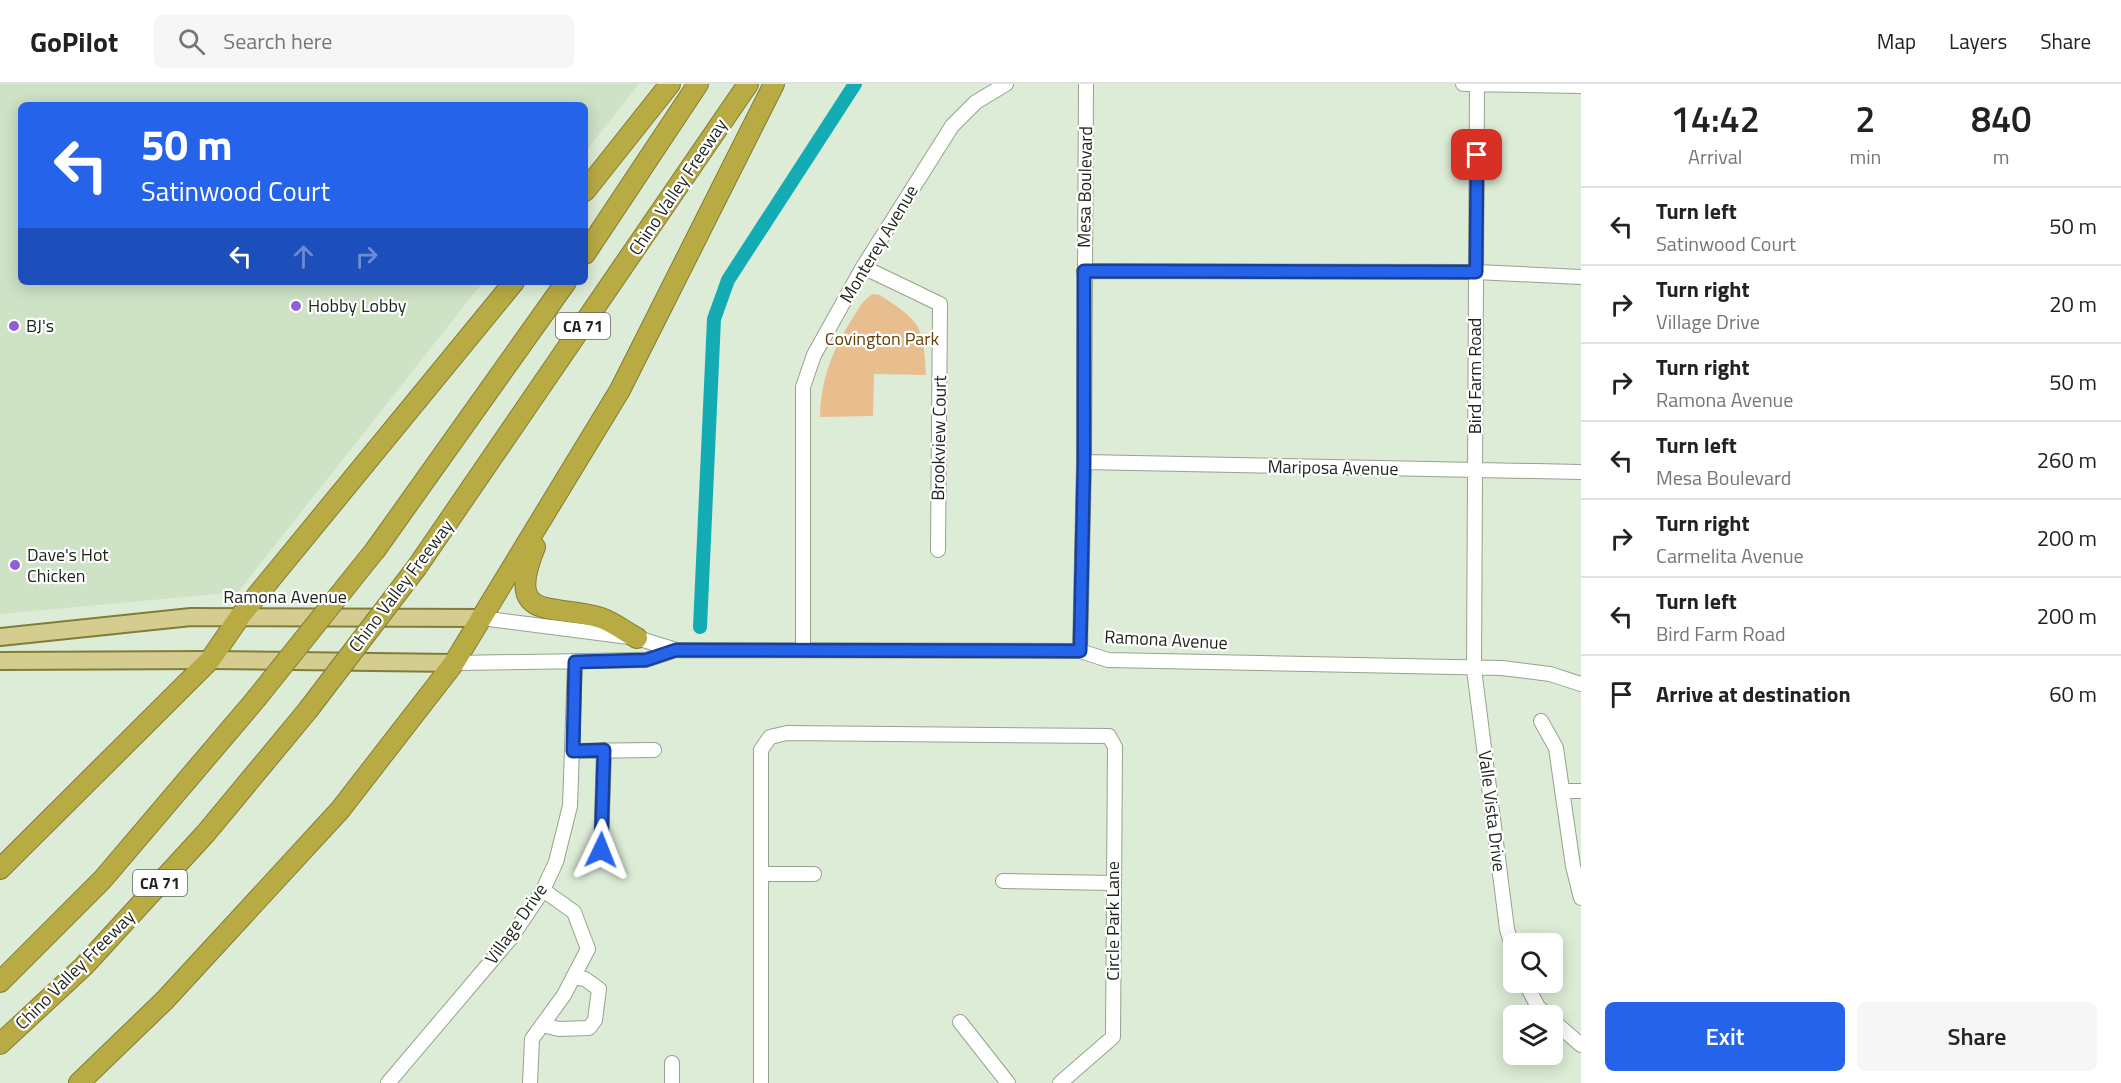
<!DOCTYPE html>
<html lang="en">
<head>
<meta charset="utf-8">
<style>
  :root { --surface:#fff; --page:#f6f6f6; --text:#222; --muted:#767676; --line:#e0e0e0; --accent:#2563eb }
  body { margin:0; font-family:"Titillium Web",sans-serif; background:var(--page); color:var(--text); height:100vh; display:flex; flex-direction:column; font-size:22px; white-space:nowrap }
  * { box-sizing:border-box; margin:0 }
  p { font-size:20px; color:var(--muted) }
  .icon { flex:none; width:33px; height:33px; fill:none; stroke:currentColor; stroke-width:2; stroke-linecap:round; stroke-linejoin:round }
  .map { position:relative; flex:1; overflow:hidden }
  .details { display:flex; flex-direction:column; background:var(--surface); width:540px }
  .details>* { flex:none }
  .hud { position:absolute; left:18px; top:18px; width:570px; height:183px; border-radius:9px; box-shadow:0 3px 15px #0003; background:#2563eb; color:#fff; overflow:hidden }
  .buttons { position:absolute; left:1503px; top:849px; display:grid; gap:12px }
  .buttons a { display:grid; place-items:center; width:60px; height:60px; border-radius:9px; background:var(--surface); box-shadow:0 3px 15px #0003; font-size:30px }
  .pin { position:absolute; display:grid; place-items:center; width:51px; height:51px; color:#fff; margin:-26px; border-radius:12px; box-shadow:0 3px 9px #0006 }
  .me { position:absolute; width:66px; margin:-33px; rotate:2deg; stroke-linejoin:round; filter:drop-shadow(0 0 4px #0008) }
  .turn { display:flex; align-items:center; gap:21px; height:126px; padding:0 24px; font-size:27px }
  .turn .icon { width:78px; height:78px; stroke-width:2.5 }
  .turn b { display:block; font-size:42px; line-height:51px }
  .lanes { display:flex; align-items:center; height:57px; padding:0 24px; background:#0003; justify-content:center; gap:30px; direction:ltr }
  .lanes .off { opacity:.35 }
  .eta { display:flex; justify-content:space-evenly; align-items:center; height:102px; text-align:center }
  .eta b { font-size:36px; font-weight:600; line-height:42px }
  .cta { display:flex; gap:12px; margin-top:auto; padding:12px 24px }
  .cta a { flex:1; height:69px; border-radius:9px; background:var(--accent); color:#fff; font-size:24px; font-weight:600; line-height:69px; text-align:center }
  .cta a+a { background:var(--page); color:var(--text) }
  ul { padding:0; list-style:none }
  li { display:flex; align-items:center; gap:18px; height:78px; padding:0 24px; border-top:2px solid var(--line) }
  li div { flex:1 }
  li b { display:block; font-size:22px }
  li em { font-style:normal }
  header { display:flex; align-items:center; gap:36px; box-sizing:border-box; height:84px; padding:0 30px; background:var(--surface); border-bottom:2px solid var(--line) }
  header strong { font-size:28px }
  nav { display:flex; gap:33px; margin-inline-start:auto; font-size:21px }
  .search { width:420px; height:54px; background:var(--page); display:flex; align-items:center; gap:15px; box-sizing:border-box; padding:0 21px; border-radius:9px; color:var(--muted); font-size:22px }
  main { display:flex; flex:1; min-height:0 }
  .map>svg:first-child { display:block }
  .built { fill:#cee2c6 }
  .green { fill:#e9be8f }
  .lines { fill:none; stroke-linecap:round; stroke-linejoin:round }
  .canal { stroke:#14acb4; stroke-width:14 }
  .minor-casing { stroke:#95a38e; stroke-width:16 }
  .major-casing { stroke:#827c36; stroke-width:20 }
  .highway-casing { stroke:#827c36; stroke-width:22 }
  .minor { stroke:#fff; stroke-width:14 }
  .major { stroke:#d4cd8f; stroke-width:16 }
  .highway { stroke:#b8ab44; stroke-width:20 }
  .highway-bridge-casing { stroke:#827c36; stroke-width:22; stroke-linecap:butt }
  .highway-bridge { stroke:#b8ab44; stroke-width:20 }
  .route-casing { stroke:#184099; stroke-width:15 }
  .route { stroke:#2563eb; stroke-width:10 }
  .poi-dot { fill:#905fd8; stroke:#fff; stroke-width:2 }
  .labels { text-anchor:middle; stroke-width:4.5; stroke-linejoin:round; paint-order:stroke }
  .shield { fill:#fff; stroke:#626660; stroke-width:1.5 }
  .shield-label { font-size:16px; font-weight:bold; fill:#1e241c }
  .street-label { font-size:18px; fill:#1e241c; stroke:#fff }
  .poi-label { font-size:18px; fill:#1e241c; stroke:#fff; text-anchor:start }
  .park-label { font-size:18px; fill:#663f05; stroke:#fff }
</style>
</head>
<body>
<header>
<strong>GoPilot</strong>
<div class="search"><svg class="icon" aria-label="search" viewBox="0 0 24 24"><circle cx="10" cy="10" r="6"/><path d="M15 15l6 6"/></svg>Search here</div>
<nav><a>Map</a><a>Layers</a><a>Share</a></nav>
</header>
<main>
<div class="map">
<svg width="1581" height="999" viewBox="0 0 1581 999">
  <rect width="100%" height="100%" fill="#ddecd6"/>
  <path class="built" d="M0 0H639L585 68V21H21V198H483L238 508 0 530Z"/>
  <path class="green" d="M873 210 880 211C920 238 924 240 926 291L874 290 873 332 820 333C821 295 832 267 852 235 858 226 863 215 873 210Z"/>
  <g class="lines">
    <path class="canal" d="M700 543 714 235 728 196 855 0"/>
    <g class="minor-casing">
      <path id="minor" d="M1463 0 1581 2
        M1477 0 1474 585 1507 845 1514 869
        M863 183 940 220 938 466
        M1084 187 1476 188 1581 193
        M1084 378 1581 388
        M481 534 637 554 676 566
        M803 564V303L814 271 863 183 952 42 976 18 1006 0
        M1080 567 1084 378 1086 0
        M454 579 646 576 676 566 1080 567 1108 576 1502 584 1550 590 1581 600
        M1541 637 1556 664 1573 782 1581 814
        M573 667 654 666
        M1562 707H1581
        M601 766 604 666
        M762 790H814
        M1003 797 1113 799
        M1525 898 1538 923 1548 932
        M1552 936 1581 961
        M960 938 1008 999
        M542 941 559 945 589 944 595 936 599 905 585 895 573 893
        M388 999 510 855 543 806 556 778 570 722 575 578
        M530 999 532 955 564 911 588 865 574 828 543 806
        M672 999V979
        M761 999V666L770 653 787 649 1109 652 1115 663 1113 953 1060 999"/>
    </g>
    <g class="major-casing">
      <path id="major" d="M0 553 191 533 481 534
        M0 577 210 576 454 579"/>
    </g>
    <g class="highway-casing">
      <path id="highway" d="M585 107 670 0
        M585 170 698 0
        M535 463C504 540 554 519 601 534 613 538 626 548 637 554
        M376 465 566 198
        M417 483 748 0
        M0 785 210 576 241 531 514 198
        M0 898 103 795 256 615
        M0 960 84 882 206 749 308 626
        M79 999 165 916 340 726 454 579 620 306 774 0"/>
    </g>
    <use href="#minor" class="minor"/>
    <use href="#major" class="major"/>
    <use href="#highway" class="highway"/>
    <g class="highway-bridge-casing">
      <path id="highway-bridge" d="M256 615 376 465
        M308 626 417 483"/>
    </g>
    <use href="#highway-bridge" class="highway-bridge"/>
  </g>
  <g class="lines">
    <g class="route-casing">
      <path id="route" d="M601 766 604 666 573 667 575 578 646 576 676 566 1080 567 1084 378V187L1476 188 1477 71"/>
    </g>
    <use href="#route" class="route"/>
  </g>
  <g class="poi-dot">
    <circle cx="296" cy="222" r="6"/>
    <circle cx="14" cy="242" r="6"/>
    <circle cx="15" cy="481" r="6"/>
  </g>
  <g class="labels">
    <g class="shield">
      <rect x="556" y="229" width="54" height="26" rx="4.5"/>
      <rect x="133" y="786" width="54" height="26" rx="4.5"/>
    </g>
    <g class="shield-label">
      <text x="583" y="248">CA 71</text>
      <text x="160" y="805">CA 71</text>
    </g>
    <g class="street-label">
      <text transform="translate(678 103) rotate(-56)" y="6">Chino Valley Freeway</text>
      <text transform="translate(1085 103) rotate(-89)" y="6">Mesa Boulevard</text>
      <text transform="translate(879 160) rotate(-59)" y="6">Monterey Avenue</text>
      <text transform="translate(1475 292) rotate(-90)" y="6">Bird Farm Road</text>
      <text transform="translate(939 354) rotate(-89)" y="6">Brookview Court</text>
      <text transform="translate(1333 384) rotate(1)" y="6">Mariposa Avenue</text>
      <text transform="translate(401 502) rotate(-53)" y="6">Chino Valley Freeway</text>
      <text x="285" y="519">Ramona Avenue</text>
      <text transform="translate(1166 556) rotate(3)" y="6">Ramona Avenue</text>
      <text transform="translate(1492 727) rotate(83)" y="6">Valle Vista Drive</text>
      <text transform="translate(1113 837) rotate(-90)" y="6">Circle Park Lane</text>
      <text transform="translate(516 840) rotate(-55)" y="6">Village Drive</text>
      <text transform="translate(75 886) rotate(-45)" y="6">Chino Valley Freeway</text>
    </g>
    <g class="poi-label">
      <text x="308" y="228">Hobby Lobby</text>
      <text x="26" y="248">BJ's</text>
      <text x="27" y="477">Dave's Hot<tspan x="27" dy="21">Chicken</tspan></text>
    </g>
    <g class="park-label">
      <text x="882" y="261">Covington Park</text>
    </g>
  </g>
</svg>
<div class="buttons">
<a><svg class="icon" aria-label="search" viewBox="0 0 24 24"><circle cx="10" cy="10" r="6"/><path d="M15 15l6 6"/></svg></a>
<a><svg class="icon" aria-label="layers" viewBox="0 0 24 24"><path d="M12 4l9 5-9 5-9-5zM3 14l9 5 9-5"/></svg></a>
</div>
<div class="pin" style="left:1477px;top:71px;background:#d93025"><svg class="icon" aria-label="arrive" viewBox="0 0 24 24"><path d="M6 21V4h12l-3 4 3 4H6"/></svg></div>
<svg class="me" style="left:601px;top:766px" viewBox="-20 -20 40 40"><path d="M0-17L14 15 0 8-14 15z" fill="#2563eb" stroke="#fff" stroke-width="4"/></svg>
<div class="hud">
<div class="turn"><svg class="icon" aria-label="left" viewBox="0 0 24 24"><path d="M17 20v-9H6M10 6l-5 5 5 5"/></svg><div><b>50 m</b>Satinwood Court</div></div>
<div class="lanes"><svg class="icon" aria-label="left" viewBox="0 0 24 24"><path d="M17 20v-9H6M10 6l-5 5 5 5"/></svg><svg class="icon off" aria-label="ahead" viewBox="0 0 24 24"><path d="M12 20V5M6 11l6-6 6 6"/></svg><svg class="icon off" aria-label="right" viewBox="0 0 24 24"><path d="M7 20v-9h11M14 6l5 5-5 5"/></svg></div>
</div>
</div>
<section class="details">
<div class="eta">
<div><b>14:42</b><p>Arrival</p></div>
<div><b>2</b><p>min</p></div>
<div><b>840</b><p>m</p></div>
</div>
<ul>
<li><svg class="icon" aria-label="left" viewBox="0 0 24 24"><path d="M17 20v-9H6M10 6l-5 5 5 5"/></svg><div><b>Turn left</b><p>Satinwood Court</p></div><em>50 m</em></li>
<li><svg class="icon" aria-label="right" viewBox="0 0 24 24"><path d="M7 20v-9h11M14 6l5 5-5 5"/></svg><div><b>Turn right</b><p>Village Drive</p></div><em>20 m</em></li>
<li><svg class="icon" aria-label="right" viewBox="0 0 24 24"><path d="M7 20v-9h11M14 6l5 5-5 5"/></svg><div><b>Turn right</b><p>Ramona Avenue</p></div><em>50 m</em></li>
<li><svg class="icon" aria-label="left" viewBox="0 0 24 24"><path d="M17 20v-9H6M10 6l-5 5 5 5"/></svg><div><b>Turn left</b><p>Mesa Boulevard</p></div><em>260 m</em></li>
<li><svg class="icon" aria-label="right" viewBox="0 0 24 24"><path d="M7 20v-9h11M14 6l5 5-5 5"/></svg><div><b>Turn right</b><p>Carmelita Avenue</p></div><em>200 m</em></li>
<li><svg class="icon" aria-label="left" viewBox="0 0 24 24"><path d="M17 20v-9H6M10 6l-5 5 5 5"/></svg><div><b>Turn left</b><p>Bird Farm Road</p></div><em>200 m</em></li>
<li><svg class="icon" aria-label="arrive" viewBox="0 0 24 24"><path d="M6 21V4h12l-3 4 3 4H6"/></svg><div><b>Arrive at destination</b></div><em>60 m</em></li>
</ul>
<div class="cta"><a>Exit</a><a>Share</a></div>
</section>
</main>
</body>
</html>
